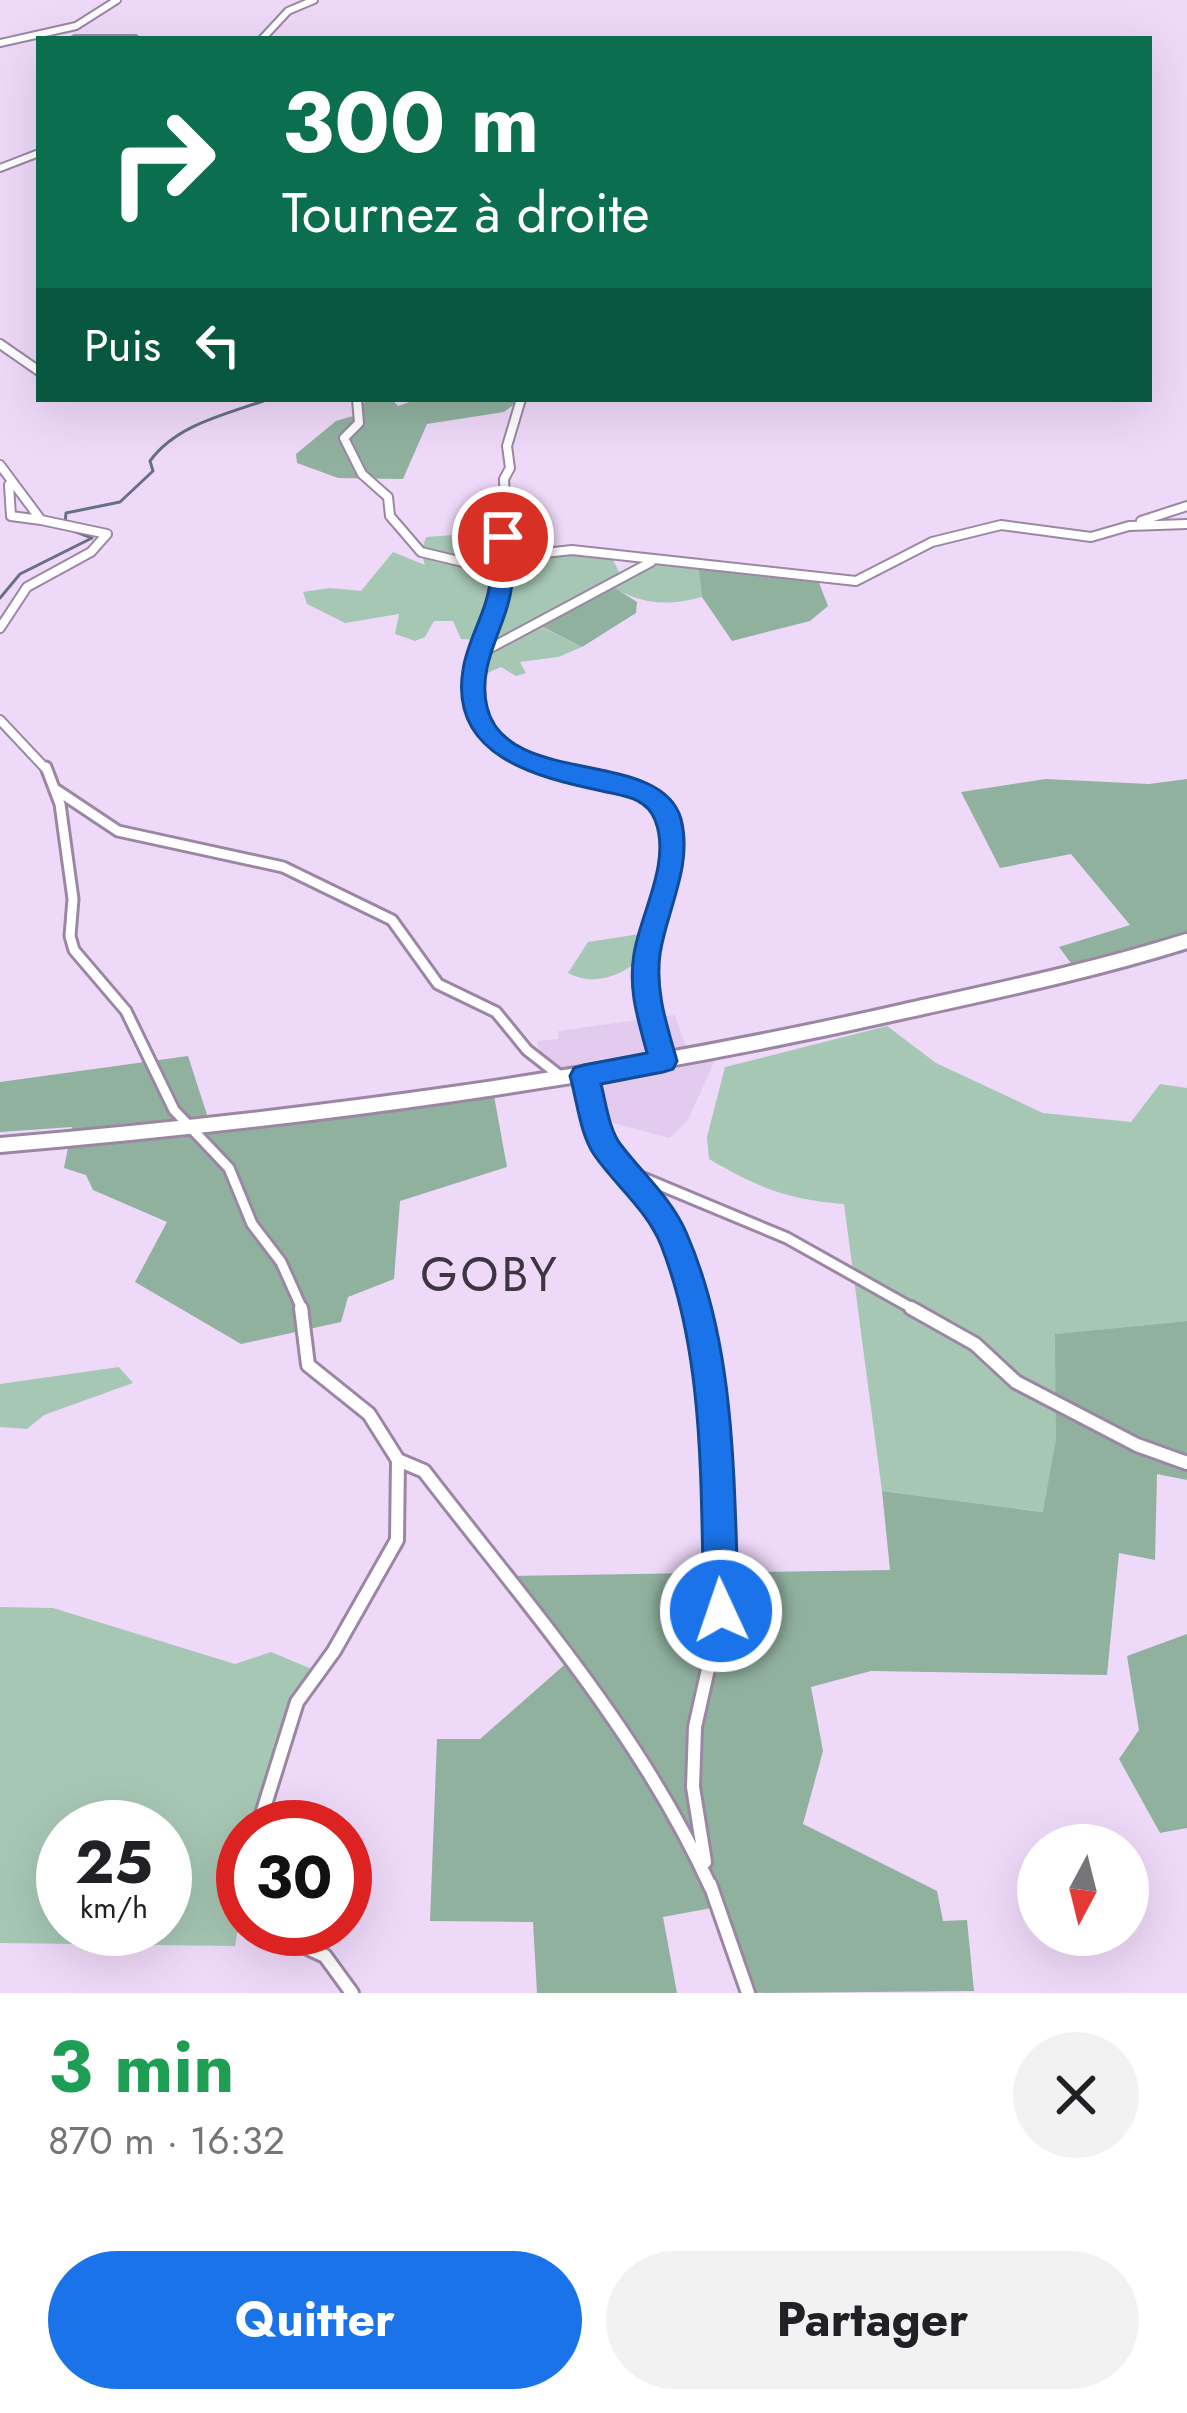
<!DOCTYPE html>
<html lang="fr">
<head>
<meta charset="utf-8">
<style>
  :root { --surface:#fff; --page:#f2f2f2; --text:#202124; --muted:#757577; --accent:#1a73e8 }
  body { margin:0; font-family:Jost,sans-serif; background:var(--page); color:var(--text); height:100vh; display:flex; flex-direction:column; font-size:45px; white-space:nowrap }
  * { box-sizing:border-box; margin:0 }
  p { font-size:39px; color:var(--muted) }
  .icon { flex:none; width:66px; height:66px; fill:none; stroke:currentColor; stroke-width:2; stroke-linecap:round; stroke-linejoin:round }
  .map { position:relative; height:1993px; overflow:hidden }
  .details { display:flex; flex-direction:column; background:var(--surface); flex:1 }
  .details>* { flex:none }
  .banner { position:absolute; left:36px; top:36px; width:1116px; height:366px; border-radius:0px; box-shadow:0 12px 48px #0002; background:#0b6e4f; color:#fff; overflow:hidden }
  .needle { width:78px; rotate:187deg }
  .controls { position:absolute; left:1017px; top:1824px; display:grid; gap:24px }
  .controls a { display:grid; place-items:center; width:132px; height:132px; border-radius:50%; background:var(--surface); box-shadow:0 12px 48px #0002; font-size:60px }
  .speed { position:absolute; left:36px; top:1800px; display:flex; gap:24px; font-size:60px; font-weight:700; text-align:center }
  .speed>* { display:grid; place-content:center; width:156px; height:156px; border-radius:50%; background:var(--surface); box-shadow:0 12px 48px #0002; line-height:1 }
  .speed small { font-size:30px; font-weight:400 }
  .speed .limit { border:18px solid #d22; background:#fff; color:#111 }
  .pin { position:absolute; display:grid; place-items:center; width:102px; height:102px; color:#fff; margin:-51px; border:6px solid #fff; border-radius:50%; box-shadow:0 3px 12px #0007 }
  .me { position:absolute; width:132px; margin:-66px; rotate:357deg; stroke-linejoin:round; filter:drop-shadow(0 0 9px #0008) }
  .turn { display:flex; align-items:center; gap:42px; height:252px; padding:0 48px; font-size:54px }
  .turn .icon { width:156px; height:156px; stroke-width:2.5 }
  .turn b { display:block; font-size:84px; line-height:102px }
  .then { display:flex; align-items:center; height:114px; padding:0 48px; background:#0003; gap:24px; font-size:45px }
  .round { display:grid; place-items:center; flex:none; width:126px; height:126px; border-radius:63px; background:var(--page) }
  .head { display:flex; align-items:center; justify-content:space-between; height:204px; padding:0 48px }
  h1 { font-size:72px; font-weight:700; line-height:90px; color:#1e9e55 }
  .action { display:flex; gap:24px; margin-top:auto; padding:24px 48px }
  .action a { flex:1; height:138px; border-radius:72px; background:var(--accent); color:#fff; font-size:48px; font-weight:700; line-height:138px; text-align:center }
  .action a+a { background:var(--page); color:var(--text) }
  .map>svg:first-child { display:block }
  .built { fill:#e3caef }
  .green { fill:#a7c7b5; fill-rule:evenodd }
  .forest { fill:#91b19f }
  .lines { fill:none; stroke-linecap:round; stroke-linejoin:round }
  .stream { stroke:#677086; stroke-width:3 }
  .minor-far3-casing { stroke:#9b87a4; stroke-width:10 }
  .minor-far2-casing { stroke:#9b87a4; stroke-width:12 }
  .minor-far1-casing { stroke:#9b87a4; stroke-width:15 }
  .minor-casing { stroke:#9b87a4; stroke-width:18 }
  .secondary-casing { stroke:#9b87a4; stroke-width:20 }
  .minor-far3 { stroke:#fff; stroke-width:6 }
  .minor-far2 { stroke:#fff; stroke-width:8 }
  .minor-far1 { stroke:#fff; stroke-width:9 }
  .minor { stroke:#fff; stroke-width:12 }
  .secondary { stroke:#fff; stroke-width:14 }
  .route { fill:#1a73e8; stroke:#114b97; stroke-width:3 }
  .labels { text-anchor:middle; stroke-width:9; stroke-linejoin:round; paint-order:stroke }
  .quarter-label { font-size:48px; letter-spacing:3px; fill:#3d3541; stroke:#efd9f9 }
</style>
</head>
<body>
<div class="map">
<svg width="1187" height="1993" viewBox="0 0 1187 1993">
  <rect width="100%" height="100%" fill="#efd9f9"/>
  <path class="built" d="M675 1015 689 1056 719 1051 688 1120 670 1138 594 1118 584 1077 565 1080 542 1062 537 1041 558 1039V1031Z"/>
  <path class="green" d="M467 534 475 539 503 537 501 557 572 550 610 554 621 576 653 560 698 565 702 597C664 607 640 604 607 584L538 625 582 647 558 657 520 662 526 673 516 676 501 667 477 678 470 661 476 660 485 640 461 639 453 621H434L425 637 415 641 395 634 399 614 345 623 307 604 303 592 330 588 361 591 393 552 425 565 421 552 426 537Z
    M640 934 647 952C628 974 595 988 568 973L588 942Z
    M887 1026 936 1063 1043 1113 1131 1122 1160 1084 1187 1088V1321L1056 1334V1438L1044 1512 882 1491 844 1204C786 1199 759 1188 709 1159L707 1137 725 1067Z
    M119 1367 133 1383 44 1415 27 1429 0 1427V1384Z
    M0 1607 53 1608 235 1664 271 1652 319 1672 310 1684 258 1827H243V1900L235 1946 0 1943ZM63 1827H165V1929H63Z"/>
  <path class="forest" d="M373 399H392L398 406 418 399H521L504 412 427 424 403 479 338 478 297 463 296 454 336 421 360 414 361 404Z
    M698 565 816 575 828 606 810 621 732 641 702 597Z
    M607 583 637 602 636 613 582 647 537 624Z
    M1046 779 1149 784 1187 779V941L1076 970 1059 947 1130 925 1071 854 1000 868 961 792Z
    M188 1056 210 1124 493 1090 507 1167 400 1201 394 1279 348 1297 341 1322 241 1344 135 1282 167 1222 93 1190 86 1175 64 1168 72 1127 0 1132V1082Z
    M1187 1321V1480L1157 1474 1155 1560 1119 1553 1107 1675 871 1671 811 1687 823 1751 803 1824 937 1891 943 1921 967 1920 974 1991 748 1993 717 1907 663 1917 677 1993H537L533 1922 430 1921 437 1739H480L571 1659 507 1576 890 1570 882 1491 1043 1512 1056 1438 1055 1334Z
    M1187 1634V1828L1160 1833 1119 1759 1139 1730 1127 1656Z"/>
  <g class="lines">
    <path class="stream" d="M65 524 66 513 120 502 153 471 150 461C177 424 227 414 269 399
      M0 598 20 574 92 538 71 530"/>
    <g class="minor-far3-casing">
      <path id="minor-far3" d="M75 39H135
        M262 39 288 11 314 0
        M0 43 76 26 117 0
        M0 168 39 153"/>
    </g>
    <g class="minor-far2-casing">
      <path id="minor-far2" d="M0 344 39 371
        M357 399 359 423 344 438 362 474 388 497 390 516 421 552 463 562 572 550 856 581 932 542 1001 525 1091 537 1129 526 1187 524
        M0 465 41 520 107 534 91 552 27 587 0 628
        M9 485 11 516 41 520
        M1141 521 1187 506
        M483 652 501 581 498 560 506 523 504 479 510 468 507 446 521 399
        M0 720 47 770
        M563 770C543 763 518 758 500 748 468 729 469 680 483 652L651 562"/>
    </g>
    <g class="minor-far1-casing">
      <path id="minor-far1" d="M46 767 60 804 73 899 70 936 74 950 126 1011 174 1110 229 1168 252 1224 281 1262 303 1311
        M555 767C572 773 637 787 645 792 704 830 642 933 644 988 645 1012 657 1038 663 1061
        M55 789 118 831 283 867 392 920 438 984 496 1012 527 1050 564 1079
        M584 1076 604 1147 640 1186 672 1233 687 1269 696 1311
        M631 1173 787 1238 917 1311"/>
    </g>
    <g class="minor-casing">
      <path id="minor" d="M301 1308 308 1365 369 1414 398 1460 424 1471C528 1606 640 1732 711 1888
        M696 1308 710 1373 721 1611 695 1727 693 1787 705 1862
        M911 1308 975 1344 1016 1382 1137 1445 1187 1463
        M258 1827 297 1702 334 1651 397 1540 398 1460
        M710 1884 748 1993
        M266 1929 325 1956 352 1993"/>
    </g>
    <g class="secondary-casing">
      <path id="secondary" d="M0 1145C305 1119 607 1079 905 1011 1000 990 1095 970 1187 941"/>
    </g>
    <use href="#minor-far3" class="minor-far3"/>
    <use href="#minor-far2" class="minor-far2"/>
    <use href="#minor-far1" class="minor-far1"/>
    <use href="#minor" class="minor"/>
    <use href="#secondary" class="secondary"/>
  </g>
  <path class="route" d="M503 531 514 537C510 554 514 566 512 582 509 624 476 662 487 707 506 788 661 747 681 819 693 866 667 909 660 954 655 992 667 1025 677 1061L673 1069 663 1072 601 1084C606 1103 609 1130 621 1145 643 1174 671 1198 686 1232 738 1351 733 1485 739 1611L733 1623 721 1628 709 1623 704 1611C700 1489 706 1360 661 1245 646 1209 616 1186 595 1156 580 1135 577 1100 570 1076L574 1068 584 1065 647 1053C638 1019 628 990 634 954 640 914 672 862 655 820 646 797 623 796 602 791 536 777 449 756 463 670 467 640 487 612 490 582 491 566 488 554 492 537Z"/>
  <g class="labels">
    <g class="quarter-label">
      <text x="490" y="1291">GOBY</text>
    </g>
  </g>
</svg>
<div class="controls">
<a><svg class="needle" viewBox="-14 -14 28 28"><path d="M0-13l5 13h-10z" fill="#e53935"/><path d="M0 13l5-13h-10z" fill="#757577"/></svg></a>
</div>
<div class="speed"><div>25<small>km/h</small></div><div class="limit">30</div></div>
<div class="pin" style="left:503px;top:537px;background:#d93025"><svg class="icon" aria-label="arrive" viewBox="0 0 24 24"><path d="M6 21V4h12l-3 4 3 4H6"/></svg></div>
<svg class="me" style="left:721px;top:1611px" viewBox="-20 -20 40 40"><circle r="17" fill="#1a73e8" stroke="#fff" stroke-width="3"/><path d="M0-11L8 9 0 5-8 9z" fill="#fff"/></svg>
<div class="banner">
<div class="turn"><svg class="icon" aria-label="right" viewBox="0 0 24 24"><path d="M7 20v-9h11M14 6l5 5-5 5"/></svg><div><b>300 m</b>Tournez à droite</div></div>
<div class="then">Puis<svg class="icon" aria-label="left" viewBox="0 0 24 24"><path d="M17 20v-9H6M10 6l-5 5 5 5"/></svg></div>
</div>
</div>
<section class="details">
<div class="head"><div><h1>3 min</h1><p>870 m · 16:32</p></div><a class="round"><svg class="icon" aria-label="close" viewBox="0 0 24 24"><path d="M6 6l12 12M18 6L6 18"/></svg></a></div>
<div class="action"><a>Quitter</a><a>Partager</a></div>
</section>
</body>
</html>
